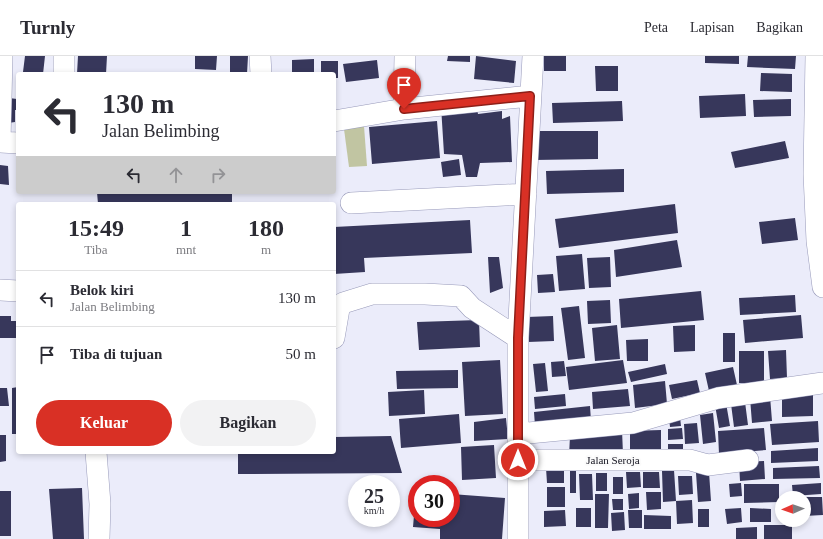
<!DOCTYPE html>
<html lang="id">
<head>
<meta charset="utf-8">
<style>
  :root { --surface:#fff; --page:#f2f2f3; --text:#2b2b33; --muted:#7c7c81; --line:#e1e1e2; --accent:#d93025 }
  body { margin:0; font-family:Georgia,serif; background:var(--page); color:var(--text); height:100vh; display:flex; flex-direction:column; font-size:15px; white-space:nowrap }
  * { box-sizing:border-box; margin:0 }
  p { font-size:13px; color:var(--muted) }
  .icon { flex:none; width:22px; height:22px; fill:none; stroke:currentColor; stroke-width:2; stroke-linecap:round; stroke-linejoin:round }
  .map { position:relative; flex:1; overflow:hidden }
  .sheet { position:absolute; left:16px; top:146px; width:320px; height:252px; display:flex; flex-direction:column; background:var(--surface); border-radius:4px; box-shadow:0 2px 6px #0003 }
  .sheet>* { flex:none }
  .hud { position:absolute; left:16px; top:16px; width:320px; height:122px; border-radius:4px; box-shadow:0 2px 6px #0003; background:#fff; color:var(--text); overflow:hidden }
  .needle { width:26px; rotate:268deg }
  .fabs { position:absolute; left:775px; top:435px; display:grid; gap:8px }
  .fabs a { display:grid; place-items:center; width:36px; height:36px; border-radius:50%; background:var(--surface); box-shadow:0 2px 6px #0003; font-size:20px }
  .speed { position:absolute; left:348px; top:419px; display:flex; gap:8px; font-size:20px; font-weight:700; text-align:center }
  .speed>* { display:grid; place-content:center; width:52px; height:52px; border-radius:50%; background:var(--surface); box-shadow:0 2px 6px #0003; line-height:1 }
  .speed small { font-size:10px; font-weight:400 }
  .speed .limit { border:6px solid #d22; background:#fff; color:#111 }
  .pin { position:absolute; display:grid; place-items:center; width:34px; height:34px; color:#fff; margin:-41px -17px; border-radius:50% 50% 50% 0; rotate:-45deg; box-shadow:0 0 4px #0007 }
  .pin .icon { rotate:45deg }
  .me { position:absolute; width:44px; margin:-22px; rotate:0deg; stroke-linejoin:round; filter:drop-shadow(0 0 3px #0008) }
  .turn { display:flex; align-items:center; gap:14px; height:84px; padding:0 20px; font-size:18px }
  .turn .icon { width:52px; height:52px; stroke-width:2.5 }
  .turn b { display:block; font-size:28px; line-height:34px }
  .lanes { display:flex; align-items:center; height:38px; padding:0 20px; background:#0003; justify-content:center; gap:20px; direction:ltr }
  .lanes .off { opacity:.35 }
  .eta { display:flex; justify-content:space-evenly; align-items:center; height:68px; text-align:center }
  .eta b { font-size:24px; font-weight:700; line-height:28px }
  .primary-button { display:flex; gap:8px; margin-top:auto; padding:8px 20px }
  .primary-button a { flex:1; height:46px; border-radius:24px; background:var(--accent); color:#fff; font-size:16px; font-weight:700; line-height:46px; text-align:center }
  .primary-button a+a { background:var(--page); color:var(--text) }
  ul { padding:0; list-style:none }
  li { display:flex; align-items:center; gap:12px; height:56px; padding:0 20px; border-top:1px solid var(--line) }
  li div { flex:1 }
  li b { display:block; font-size:15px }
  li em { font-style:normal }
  header { display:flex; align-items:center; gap:24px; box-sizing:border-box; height:56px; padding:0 20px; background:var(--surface); border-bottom:1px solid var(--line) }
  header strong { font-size:19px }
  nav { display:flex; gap:22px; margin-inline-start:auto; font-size:14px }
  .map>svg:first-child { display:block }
  .green { fill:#c1c5a2 }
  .building { fill:#37375b }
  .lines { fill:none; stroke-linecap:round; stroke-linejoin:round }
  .minor-casing { stroke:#989aba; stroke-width:22 }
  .minor { stroke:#fff; stroke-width:21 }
  .route-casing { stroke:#8d1f18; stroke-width:10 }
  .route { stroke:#d93025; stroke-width:7 }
  .labels { text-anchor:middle; stroke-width:4; stroke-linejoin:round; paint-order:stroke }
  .street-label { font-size:11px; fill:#13131f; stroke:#fbfbfb }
</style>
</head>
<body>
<header>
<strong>Turnly</strong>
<nav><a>Peta</a><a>Lapisan</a><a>Bagikan</a></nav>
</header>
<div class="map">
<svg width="823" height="483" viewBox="0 0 823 483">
  <rect width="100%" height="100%" fill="#ebecfa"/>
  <path class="green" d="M364 70 367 110 349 111 344 73Z"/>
  <path class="building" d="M25 0H45L43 18 23 16Z
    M78 0H107L106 18H77Z
    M195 0H217L216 14 195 13Z
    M230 0H248L247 18H230Z
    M448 0H470V6L447 5Z
    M476 0 516 5 514 27 474 23Z
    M544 0H566V15H544Z
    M705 0H739V8L705 7Z
    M748 0H796L795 13 747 11Z
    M314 3V18H292V4Z
    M377 4 379 22 346 26 343 8Z
    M321 5H338V22H334V18H321Z
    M595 10H618V35H596Z
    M761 17 792 18V36L760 35Z
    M745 38 746 60 700 62 699 40Z
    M9 42 17 43 18 54H15V66L8 67Z
    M791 43V60L754 61 753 44Z
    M622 45 623 65 553 67 552 47Z
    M476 47 478 58 502 55V63L510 60 512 106 480 107 477 121H466L462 99 444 98 441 50Z
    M437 65 440 102 372 108 369 71Z
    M534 75H598V103L534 104Z
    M785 85 789 102 735 112 731 96Z
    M459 103 461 119 443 121 441 106Z
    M0 109 8 110 9 129 0 128Z
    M624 113V136L547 138 546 115Z
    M97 136H232V148H98Z
    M675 148 678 177 559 192 555 163Z
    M795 162 798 184 762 188 759 166Z
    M470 164 472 197 364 202 365 216 334 218V171Z
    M677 184 682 211 616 221 614 194Z
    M582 198 585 233 559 235 556 200Z
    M488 201H499L503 232 490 237Z
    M610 201 611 231 589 232 587 202Z
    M553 218 555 236 538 237 537 219Z
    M701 235 704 264 621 272 619 243Z
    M795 239 796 256 740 259 739 242Z
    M610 244 611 267 588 268 587 245Z
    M579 250 585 302 568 304 561 252Z
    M801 259 803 282 745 287 743 264Z
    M0 260H11V265H18V282H0Z
    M553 260 554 285 528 286 527 261Z
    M479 264 480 291 419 294 417 266Z
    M617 269 620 303 595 305 592 272Z
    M695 269V295L674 296 673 270Z
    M723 277H735V306H723Z
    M648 283V305H627L626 284Z
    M786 294 787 322 770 323 768 295Z
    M739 295H764V327H739Z
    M500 304 503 358 465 360 462 306Z
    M623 304 627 327 569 334 566 311Z
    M564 305 566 320 552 321 551 306Z
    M545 307 548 335 536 336 533 308Z
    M665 308 667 318 631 326 628 316Z
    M733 311 737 329 709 335 705 317Z
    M458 314V332L397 333 396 315Z
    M697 324 700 337 672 343 669 329Z
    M665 325 667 348 635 352 633 329Z
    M18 331V378H12V332Z
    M0 332H7L9 350H0Z
    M628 333 630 350 593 353 592 336Z
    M424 334 425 358 389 360 388 336Z
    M813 336V360L782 361V337Z
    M565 338 566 350 535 353 534 341Z
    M770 340 772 365 752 367 750 342Z
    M745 346 748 369 734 371 731 348Z
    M726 347 730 370 719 372 715 349Z
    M590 350 591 365 535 370 534 356Z
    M713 357 716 386 703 388 700 359Z
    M459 358 461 387 401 392 399 363Z
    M680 361 681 370 670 371 669 362Z
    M506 362 508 383 474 385V366Z
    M818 365 819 386 772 389 770 368Z
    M697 367 699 387 685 388 684 368Z
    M682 372 683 383 668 384V373Z
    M764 372 766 394 719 398 718 375Z
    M622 374 623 398 569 400 570 380Z
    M661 374V393L630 395V375Z
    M0 379H6V405L0 406Z
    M391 380 402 417 238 418V396H334V381Z
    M668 388H683V399L668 400Z
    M494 389 496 422 462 424 461 391Z
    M818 392V405L771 407V395Z
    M764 405 765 423 740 425 739 406Z
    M819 410 820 422 773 423V412Z
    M546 412H564V427H547Z
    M570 413H576V437H570Z
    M674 414 676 445 663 446 662 415Z
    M626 416H640L641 431 627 432Z
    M643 416H659L660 432H643Z
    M709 416 711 445 698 446 696 417Z
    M596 417H607V435H596Z
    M579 418H592L593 444H580Z
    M678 420H692L693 438 679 439Z
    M613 421H623V438H613Z
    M741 427 742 440 730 441 729 428Z
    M821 427V438L793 440 792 429Z
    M744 428H779V446L744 447Z
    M547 431H565V451H547Z
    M82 432 84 483H53L49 433Z
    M0 435H11V480H0Z
    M646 436H661V453L647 454Z
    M416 437 417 462H451V438L505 442 502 483H440V473L413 471Z
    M639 437V452L629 453 628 438Z
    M595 438H609L608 472H595Z
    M804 441H822L823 459 804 460Z
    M612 443H623V454H613Z
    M692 444 693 467 677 468 676 445Z
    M576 452H591V471H576Z
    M741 452 742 466 727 468 725 453Z
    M750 452 771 453V466H750Z
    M698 453H709V471H698Z
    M565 454 566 470 544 471V455Z
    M628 454H642V472H629Z
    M624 456 625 474 612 475 611 457Z
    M644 459 671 460V473H644Z
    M764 469H792V483H764Z
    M757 471V483H736V472Z"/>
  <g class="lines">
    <g class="minor-casing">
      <path id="minor" d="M64 0V18
        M260 0 261 18
        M816 0 814 118 817 185 823 231
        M404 53 405 0
        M334 65 404 53 530 40
        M0 86 2 0
        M0 86 18 87
        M351 147 526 138
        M0 234 18 235
        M334 282 339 253 343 247 372 238H425L461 240 472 252 518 282
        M518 378 633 367 718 342 823 327
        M96 396 100 448 99 483
        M518 404H690L708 409 748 404
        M518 483V282L533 0"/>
    </g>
    <use href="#minor" class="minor"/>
  </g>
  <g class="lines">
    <g class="route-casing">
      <path id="route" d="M404 53 530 40 518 282V404"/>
    </g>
    <use href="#route" class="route"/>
  </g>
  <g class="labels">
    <g class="street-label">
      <text x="613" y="408">Jalan Seroja</text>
    </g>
  </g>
</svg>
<div class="fabs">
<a><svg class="needle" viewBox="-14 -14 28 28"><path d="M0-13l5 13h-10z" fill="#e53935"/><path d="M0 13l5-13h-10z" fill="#7c7c81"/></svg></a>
</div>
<div class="speed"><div>25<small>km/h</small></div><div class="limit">30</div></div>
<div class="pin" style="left:404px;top:53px;background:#d93025"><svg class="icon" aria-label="arrive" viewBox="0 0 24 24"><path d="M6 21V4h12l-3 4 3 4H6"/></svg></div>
<svg class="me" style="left:518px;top:404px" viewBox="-20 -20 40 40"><circle r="17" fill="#d93025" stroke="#fff" stroke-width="3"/><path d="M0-11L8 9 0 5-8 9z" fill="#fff"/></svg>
<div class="hud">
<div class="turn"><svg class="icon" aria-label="left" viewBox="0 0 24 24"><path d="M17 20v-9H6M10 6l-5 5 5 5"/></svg><div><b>130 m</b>Jalan Belimbing</div></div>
<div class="lanes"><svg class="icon" aria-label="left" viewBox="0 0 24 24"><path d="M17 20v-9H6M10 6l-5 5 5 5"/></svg><svg class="icon off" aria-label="ahead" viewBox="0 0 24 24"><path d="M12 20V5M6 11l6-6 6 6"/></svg><svg class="icon off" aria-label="right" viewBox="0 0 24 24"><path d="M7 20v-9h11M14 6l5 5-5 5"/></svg></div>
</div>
<section class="sheet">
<div class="eta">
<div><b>15:49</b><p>Tiba</p></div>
<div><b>1</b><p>mnt</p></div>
<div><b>180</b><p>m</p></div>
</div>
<ul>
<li><svg class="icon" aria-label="left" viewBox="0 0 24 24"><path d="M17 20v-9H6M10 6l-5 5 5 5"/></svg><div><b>Belok kiri</b><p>Jalan Belimbing</p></div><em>130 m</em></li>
<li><svg class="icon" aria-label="arrive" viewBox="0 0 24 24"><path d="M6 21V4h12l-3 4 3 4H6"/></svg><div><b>Tiba di tujuan</b></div><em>50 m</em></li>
</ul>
<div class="primary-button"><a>Keluar</a><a>Bagikan</a></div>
</section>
</div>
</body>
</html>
